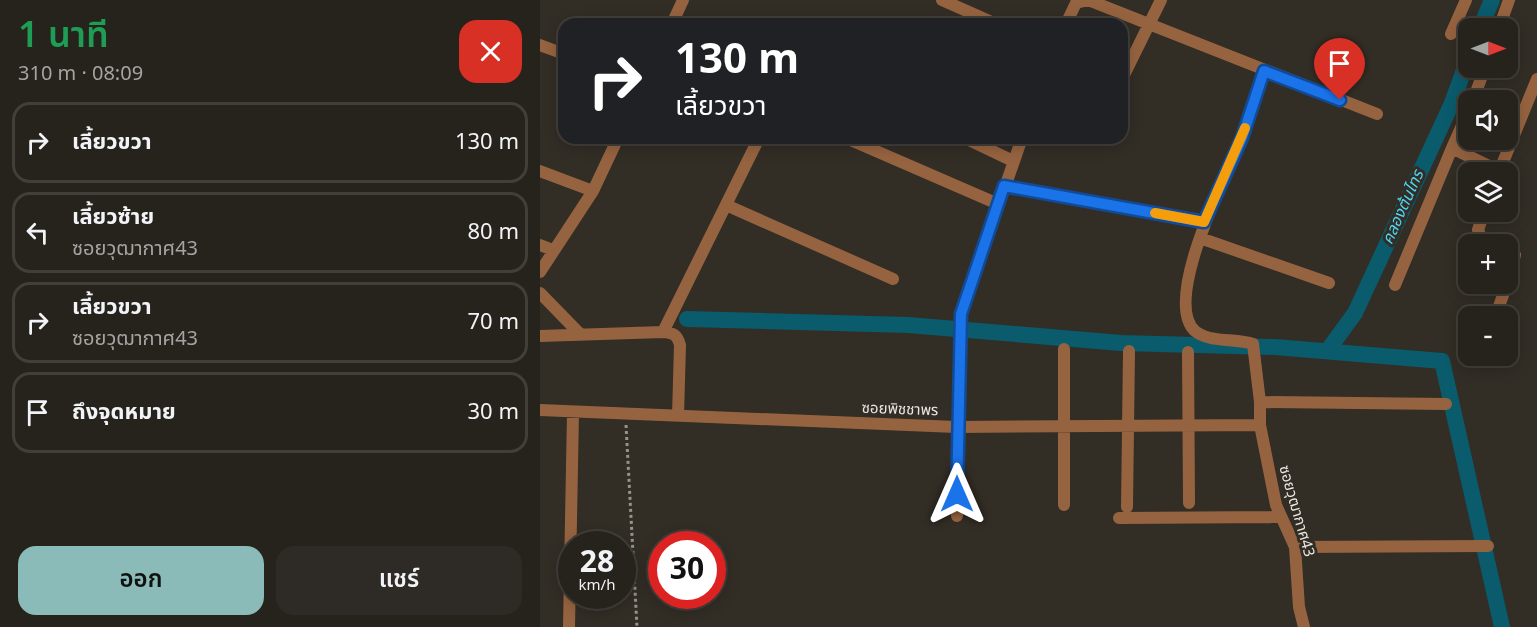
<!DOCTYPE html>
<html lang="th">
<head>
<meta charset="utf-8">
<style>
  :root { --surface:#26221c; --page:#2e2a25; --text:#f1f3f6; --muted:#a4a4a3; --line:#423f3b; --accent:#8bbbb9 }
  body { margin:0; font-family:Georgia,"Noto Sans Thai",serif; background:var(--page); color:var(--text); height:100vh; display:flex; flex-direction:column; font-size:22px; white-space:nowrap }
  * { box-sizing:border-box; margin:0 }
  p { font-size:20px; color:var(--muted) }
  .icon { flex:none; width:33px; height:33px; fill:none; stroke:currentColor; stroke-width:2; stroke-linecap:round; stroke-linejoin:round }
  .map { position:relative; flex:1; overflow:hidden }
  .panel { display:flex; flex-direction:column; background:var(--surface); width:540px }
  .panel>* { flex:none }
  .top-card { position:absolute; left:18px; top:18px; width:570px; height:126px; border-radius:18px; box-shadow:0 3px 15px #0003,0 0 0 2px var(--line); background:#202124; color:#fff; overflow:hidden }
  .needle { width:39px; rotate:90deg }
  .controls { position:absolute; left:918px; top:18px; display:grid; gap:12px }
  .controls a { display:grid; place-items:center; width:60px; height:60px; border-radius:12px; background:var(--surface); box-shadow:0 3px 15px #0003,0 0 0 2px var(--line); font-size:30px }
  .speed { position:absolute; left:18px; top:531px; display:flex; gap:12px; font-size:30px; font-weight:700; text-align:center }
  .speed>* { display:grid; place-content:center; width:78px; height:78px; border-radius:50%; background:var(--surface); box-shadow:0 3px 15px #0003,0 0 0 2px var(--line); line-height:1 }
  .speed small { font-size:15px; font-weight:400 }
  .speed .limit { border:9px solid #d22; background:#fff; color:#111 }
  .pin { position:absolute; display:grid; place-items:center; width:51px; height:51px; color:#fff; margin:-62px -26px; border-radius:50% 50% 50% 0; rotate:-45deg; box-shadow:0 0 6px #0007 }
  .pin .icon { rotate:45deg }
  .me { position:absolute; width:66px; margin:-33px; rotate:0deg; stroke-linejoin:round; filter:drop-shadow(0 0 4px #0008) }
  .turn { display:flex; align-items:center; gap:21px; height:126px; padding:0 18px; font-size:27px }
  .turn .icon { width:78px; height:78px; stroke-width:2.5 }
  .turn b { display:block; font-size:42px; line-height:51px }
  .round { display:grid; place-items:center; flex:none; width:63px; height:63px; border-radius:18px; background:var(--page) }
  .overview { display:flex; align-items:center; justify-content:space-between; height:102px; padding:0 18px }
  h1 { font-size:36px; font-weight:600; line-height:45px; color:#1e9e55 }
  .action { display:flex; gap:12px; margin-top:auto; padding:12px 18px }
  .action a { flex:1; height:69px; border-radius:18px; background:var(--accent); color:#111; font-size:24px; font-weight:600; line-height:69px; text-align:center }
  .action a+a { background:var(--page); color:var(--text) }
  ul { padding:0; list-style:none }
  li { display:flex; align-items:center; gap:18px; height:81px; margin:0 12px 9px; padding:0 6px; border:3px solid var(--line); border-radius:18px }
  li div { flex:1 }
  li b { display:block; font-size:22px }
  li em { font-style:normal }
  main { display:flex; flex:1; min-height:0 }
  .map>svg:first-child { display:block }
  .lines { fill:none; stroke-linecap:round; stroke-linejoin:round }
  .canal { stroke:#0a5b6c; stroke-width:16 }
  .path { stroke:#97938c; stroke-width:3; stroke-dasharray:3 3; stroke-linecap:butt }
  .street { stroke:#966340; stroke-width:12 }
  .route-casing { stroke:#114b97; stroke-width:15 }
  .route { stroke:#1a73e8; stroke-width:10 }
  .slow { stroke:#f59e0b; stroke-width:10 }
  .labels { text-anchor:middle; stroke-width:6; stroke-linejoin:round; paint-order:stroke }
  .street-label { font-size:15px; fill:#ebe8e3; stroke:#322d25 }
  .water-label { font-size:16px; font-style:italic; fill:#4ed6f6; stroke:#322d25 }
</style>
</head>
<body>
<main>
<section class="panel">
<div class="overview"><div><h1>1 นาที</h1><p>310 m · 08:09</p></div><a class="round" style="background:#d93025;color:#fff"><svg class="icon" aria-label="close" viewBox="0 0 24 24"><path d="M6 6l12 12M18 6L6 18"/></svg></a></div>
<ul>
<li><svg class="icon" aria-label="right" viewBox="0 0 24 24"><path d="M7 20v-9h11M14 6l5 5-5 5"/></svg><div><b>เลี้ยวขวา</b></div><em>130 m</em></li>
<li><svg class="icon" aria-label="left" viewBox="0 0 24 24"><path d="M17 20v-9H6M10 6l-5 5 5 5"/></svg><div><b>เลี้ยวซ้าย</b><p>ซอยวุฒากาศ43</p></div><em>80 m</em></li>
<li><svg class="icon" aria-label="right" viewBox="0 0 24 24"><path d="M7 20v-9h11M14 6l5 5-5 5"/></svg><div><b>เลี้ยวขวา</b><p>ซอยวุฒากาศ43</p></div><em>70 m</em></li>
<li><svg class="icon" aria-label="arrive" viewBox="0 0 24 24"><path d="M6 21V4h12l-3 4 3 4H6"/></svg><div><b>ถึงจุดหมาย</b></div><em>30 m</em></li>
</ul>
<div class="action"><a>ออก</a><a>แชร์</a></div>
</section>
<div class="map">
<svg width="997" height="627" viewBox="0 0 997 627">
  <rect width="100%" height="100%" fill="#322d25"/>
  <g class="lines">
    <path class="canal" d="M940 28 952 0
      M147 319 368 325 581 343 735 347 902 361 962 627
      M788 350 815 313 912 103 928 59"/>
    <path class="path" d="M86 425 97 627"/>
    <path class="street" d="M402 0 456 24
      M132 24 143 0
      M526 24 536 3 548 0 837 114
      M959 28 969 0
      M911 34 926 0
      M0 45 24 54
      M724 71C717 94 710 118 701 140 686 175 622 301 655 331 669 343 696 338 713 344L720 402V425L736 505 755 547 759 607 764 627
      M582 79 621 0
      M933 100 945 68
      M928 112 912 148 959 171
      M306 138 458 204
      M425 138 473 161
      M0 171 53 191
      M959 172 997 79
      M464 186 665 222
      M186 205 353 279
      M944 212 938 230 941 237 957 244
      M660 238 789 283
      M0 245 13 250
      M968 249 975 255 968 282
      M0 272 53 191 78 138
      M855 285 912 148
      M0 293 40 334
      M957 312 967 284
      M0 336 123 332
      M524 349V505
      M648 352 649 503
      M720 402 906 404
      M0 410 416 427 720 425
      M138 416 140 345C137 334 133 333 123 332L219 138
      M587 507 589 351
      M417 516 421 314 482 138
      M579 518 741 517
      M755 547 948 546
      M29 627 33 413"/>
  </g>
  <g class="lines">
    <g class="route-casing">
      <path id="route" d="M417 494 421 314 464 186 664 222 702 138 724 71 800 100"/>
    </g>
    <use href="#route" class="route"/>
    <path class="slow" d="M615 213 664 222 705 128"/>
  </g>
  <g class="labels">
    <g class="street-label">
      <text transform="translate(360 409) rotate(2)" y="5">ซอยพิชชาพร</text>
      <text transform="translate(757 511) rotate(74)" y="5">ซอยวุฒากาศ43</text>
    </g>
    <g class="water-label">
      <text transform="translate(862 207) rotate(-66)" y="6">คลองต้นไทร</text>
    </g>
  </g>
</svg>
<div class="controls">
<a><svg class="needle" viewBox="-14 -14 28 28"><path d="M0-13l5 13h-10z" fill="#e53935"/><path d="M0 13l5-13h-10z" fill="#a4a4a3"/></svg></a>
<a><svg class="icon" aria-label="sound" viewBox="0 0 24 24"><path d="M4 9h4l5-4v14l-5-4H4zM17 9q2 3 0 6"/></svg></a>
<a><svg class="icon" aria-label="layers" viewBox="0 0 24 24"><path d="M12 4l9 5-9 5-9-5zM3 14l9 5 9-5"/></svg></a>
<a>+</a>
<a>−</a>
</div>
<div class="speed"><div>28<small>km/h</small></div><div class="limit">30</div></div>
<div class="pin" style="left:800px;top:100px;background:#d93025"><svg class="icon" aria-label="arrive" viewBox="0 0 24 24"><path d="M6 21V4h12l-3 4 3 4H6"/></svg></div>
<svg class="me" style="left:417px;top:494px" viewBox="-20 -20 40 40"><path d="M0-17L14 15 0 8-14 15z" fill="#1a73e8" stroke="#fff" stroke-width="4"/></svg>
<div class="top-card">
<div class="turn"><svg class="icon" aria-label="right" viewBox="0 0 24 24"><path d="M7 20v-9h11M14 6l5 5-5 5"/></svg><div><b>130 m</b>เลี้ยวขวา</div></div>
</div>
</div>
</main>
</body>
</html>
